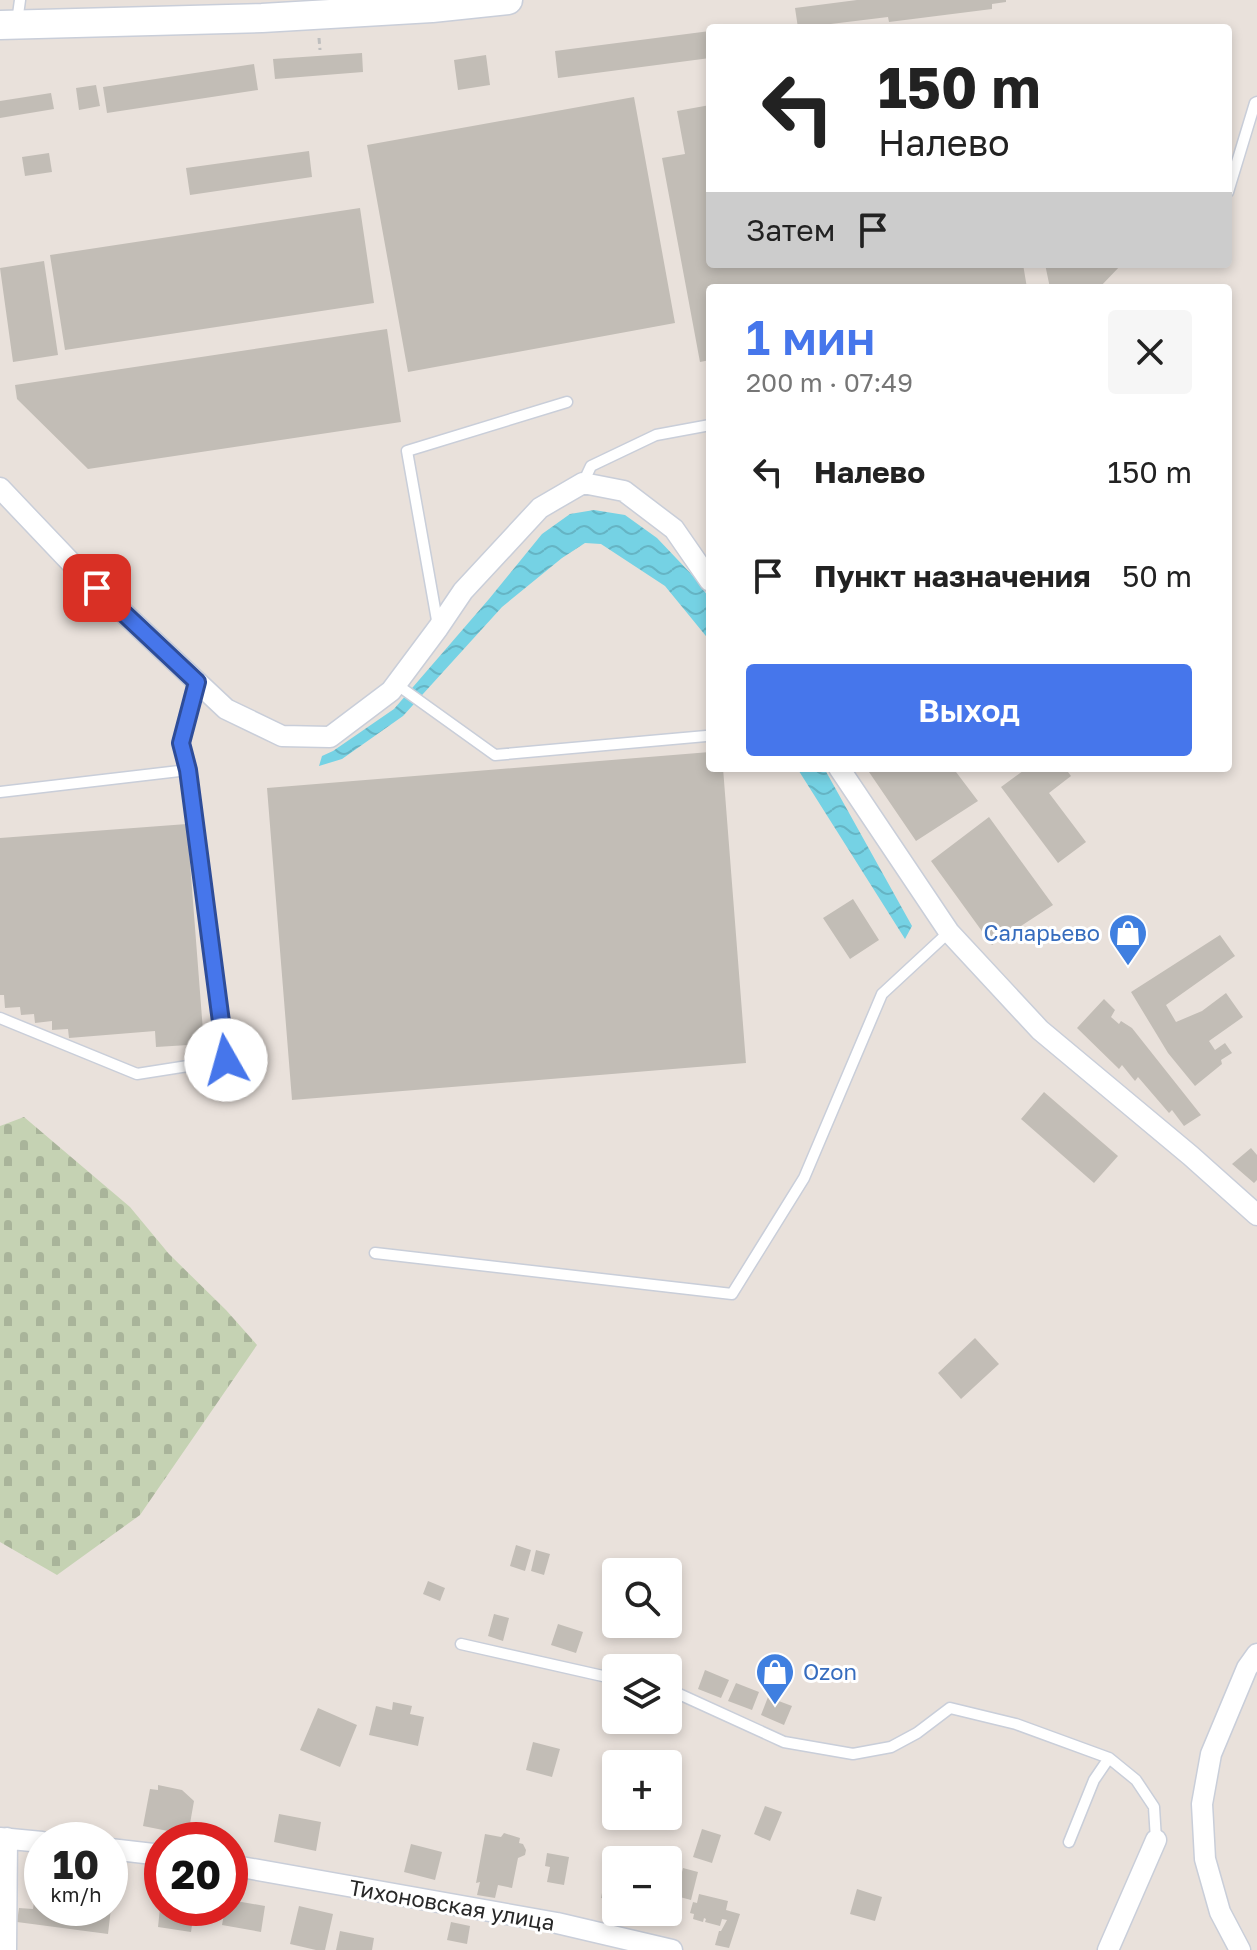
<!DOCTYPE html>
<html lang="ru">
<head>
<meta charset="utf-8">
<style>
  :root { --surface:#fff; --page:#f6f6f6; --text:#222; --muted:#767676; --accent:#4676eb }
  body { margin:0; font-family:"Golos Text",sans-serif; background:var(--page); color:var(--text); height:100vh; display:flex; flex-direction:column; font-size:30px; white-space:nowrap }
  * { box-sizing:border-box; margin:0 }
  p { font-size:26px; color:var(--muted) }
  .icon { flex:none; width:44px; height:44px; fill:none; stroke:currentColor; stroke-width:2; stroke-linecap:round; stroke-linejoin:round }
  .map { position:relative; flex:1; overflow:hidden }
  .details { position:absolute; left:706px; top:284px; width:526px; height:488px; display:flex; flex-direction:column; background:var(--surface); border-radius:8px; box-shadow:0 4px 12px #0003 }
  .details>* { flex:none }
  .banner { position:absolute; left:706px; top:24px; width:526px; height:244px; border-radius:8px; box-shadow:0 4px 12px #0003; background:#fff; color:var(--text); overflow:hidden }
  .buttons { position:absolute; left:602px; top:1558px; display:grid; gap:16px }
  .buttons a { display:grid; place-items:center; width:80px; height:80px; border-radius:8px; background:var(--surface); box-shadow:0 4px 12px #0003; font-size:40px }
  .speed { position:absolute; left:24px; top:1822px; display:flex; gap:16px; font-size:40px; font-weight:700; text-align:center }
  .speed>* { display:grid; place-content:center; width:104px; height:104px; border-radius:50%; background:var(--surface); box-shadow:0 4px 12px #0003; line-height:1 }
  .speed small { font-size:20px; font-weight:400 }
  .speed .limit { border:12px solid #d22; background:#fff; color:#111 }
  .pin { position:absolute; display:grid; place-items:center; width:68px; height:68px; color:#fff; margin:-34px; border-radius:16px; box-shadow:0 4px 12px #0006 }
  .me { position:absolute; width:88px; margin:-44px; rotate:353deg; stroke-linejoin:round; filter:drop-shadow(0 0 6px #0008) }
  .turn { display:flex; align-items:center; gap:28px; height:168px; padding:0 40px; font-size:36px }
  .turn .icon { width:104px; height:104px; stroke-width:2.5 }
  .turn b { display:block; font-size:56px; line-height:68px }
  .then { display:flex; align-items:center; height:76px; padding:0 40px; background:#0003; gap:16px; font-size:30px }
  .round { display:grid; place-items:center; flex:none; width:84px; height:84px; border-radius:8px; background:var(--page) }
  .head { display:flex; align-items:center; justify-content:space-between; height:136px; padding:0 40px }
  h1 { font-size:48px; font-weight:600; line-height:60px; color:var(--accent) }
  .action { display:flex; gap:16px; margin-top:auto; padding:16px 40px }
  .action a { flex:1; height:92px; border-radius:8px; background:var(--accent); color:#fff; font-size:32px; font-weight:600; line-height:92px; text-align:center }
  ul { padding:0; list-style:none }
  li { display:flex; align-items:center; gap:24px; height:104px; padding:0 40px }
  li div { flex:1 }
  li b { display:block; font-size:30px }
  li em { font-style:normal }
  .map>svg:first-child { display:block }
  .cemetery { fill:url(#cemetery-stones) }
  .water { fill:url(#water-waves) }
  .building { fill:#c2bdb6 }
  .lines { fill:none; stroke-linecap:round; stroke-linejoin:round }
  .lane-casing { stroke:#c9ced9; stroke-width:13 }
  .street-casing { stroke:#c9ced9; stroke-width:23 }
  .secondary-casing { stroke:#c9ced9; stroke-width:31 }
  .path { stroke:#bebebe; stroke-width:3; stroke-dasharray:6 4; stroke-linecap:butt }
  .lane { stroke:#fff; stroke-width:10 }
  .street { stroke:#fff; stroke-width:20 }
  .secondary { stroke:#fff; stroke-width:28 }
  .route-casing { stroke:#2e4d99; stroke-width:20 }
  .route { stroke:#4676eb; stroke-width:14 }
  .labels { text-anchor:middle; stroke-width:6; stroke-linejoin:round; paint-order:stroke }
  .shop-label { font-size:22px; fill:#366cbe; stroke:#fff; text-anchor:end }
  .street-label { font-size:22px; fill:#282828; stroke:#fff }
</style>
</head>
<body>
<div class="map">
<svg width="1257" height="1950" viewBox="0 0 1257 1950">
  <defs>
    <pattern id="cemetery-stones" width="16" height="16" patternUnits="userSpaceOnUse" patternTransform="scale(2)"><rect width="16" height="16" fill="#c5d2b3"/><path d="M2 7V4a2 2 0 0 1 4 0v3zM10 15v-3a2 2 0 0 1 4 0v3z" fill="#a9b49a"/></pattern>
    <pattern id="water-waves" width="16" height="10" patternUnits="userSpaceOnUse" patternTransform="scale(2)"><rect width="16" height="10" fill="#75d2e4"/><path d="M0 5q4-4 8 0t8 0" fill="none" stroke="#65b4c4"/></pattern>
  </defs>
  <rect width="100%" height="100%" fill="#e9e1db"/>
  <path class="cemetery" d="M24 1117 130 1207 169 1254 226 1310 257 1345 140 1515 57 1575 0 1542V1126Z"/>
  <path class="water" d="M594 510 625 515 657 538 695 578 710 599V641L665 586 601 544 585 543 562 558 502 607 403 716 342 759 319 766 322 756 333 751 394 709 489 599 542 534 570 514Z
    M797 768H824L912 926 905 939Z"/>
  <path class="building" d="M857 0H1006V2L992 4V9L889 22 888 17 798 28 795 8Z
    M710 31V58L558 78 555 51Z
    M362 53 363 72 275 79 273 59Z
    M486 55 490 85 458 90 454 60Z
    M254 64 258 90 107 113 103 87Z
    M96 85 100 106 79 110 76 88Z
    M51 93 54 109 0 118V101Z
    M634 97 675 323 408 372 367 145Z
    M710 105V264H1023L1027 288H710V360L700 362 662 158 685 154 677 111Z
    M309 151 312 177 190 195 186 168Z
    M49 153 52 172 25 176 22 157Z
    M360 208 374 303 65 350 50 255Z
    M44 261 58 355 13 362 0 268Z
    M1045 264H1122L1099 288H1050Z
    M387 329 401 422 88 469 17 399 15 385Z
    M710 752V768H723L746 1063 292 1100 267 788Z
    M874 768H953L978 801 916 841 869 772Z
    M1027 768H1065L1071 776 1049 793 1086 842 1058 863 1001 787Z
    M989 817 1053 905 992 945 931 861Z
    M187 824 204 1044 156 1047 155 1031 69 1038 68 1029 52 1030V1021L35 1023 34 1014 21 1015 20 1007 5 1008 4 995H0V838Z
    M853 899 879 940 850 959 823 918Z
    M1220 935 1235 956 1166 1005 1176 1022 1202 1011 1226 993 1243 1017 1209 1041 1215 1050 1225 1043 1232 1053 1221 1060 1222 1064 1195 1086 1168 1053 1131 992Z
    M1104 999 1115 1010 1111 1017 1119 1024 1121 1021 1132 1028 1201 1115 1184 1126 1172 1110 1169 1113 1138 1077 1135 1081 1122 1065 1119 1069 1077 1028Z
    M1044 1092 1118 1156 1094 1183 1021 1119Z
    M1251 1148 1257 1155V1180L1254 1183 1232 1164Z
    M975 1338 999 1364 961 1399 938 1373Z
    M516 1545 531 1550 525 1571 510 1566Z
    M536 1550 550 1554 544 1575 531 1571Z
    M428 1581 445 1588 440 1601 423 1594Z
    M494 1614 509 1618 503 1641 488 1636Z
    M558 1624 583 1632 576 1653 551 1645Z
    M705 1670 729 1680 721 1698 698 1689Z
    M736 1683 759 1692 752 1710 728 1701Z
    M768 1697 792 1706 784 1725 761 1715Z
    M393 1702 412 1706 410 1714 424 1717 418 1746 369 1735 376 1706 392 1710Z
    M614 1707H616V1720H638L634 1734 608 1727Z
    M318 1708 357 1725 340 1767 300 1750Z
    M533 1742 560 1749 552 1777 526 1770Z
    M158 1785 182 1790 194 1801 188 1835 143 1826 150 1789 158 1790Z
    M765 1806 782 1812 770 1841 754 1834Z
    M279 1814 321 1822 316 1851 274 1842Z
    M702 1829 721 1835 712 1863 693 1857Z
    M504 1833 520 1838 519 1843 523 1844 526 1850 525 1855 518 1858 512 1888 498 1885 495 1898 477 1895 480 1882 476 1883 485 1834 501 1837Z
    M411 1844 442 1852 435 1880 404 1872Z
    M547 1853 569 1857 564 1885 547 1882 550 1867 545 1866Z
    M683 1868 698 1872 691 1900 676 1896Z
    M605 1877 616 1879V1901L601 1898Z
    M37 1882H42V1908H111L108 1934 17 1922 19 1908 33 1909Z
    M857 1889 882 1897 875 1921 850 1914Z
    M699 1894 728 1901 726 1910 740 1914 729 1948 715 1945 719 1931H721L727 1920 722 1919 720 1926 705 1922 706 1919 704 1918 703 1922 693 1919 694 1914 690 1913 693 1902 697 1903Z
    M230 1900 265 1906 261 1932 222 1925 225 1908H230Z
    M299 1906 333 1914 325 1950H316L290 1944Z
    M160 1908 194 1912 191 1932 158 1927Z
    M451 1922 470 1926 467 1944 447 1940Z
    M340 1931 374 1938 372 1950H336Z"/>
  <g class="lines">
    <g class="lane-casing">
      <path id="lane" d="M17 22 20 0
        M1228 192 1255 103 1257 102
        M583 483 591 466 656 435 710 425
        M438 626 407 451 567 402
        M396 684 495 755 706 736
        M0 792 188 770
        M0 1018 137 1074 226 1060 188 770 181 743 197 682
        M375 1253 732 1294 804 1178 882 994 949 932
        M461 1644 616 1679
        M668 1689 784 1742 853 1754 891 1747 917 1733 950 1708 1016 1724 1109 1758 1136 1780 1154 1807 1156 1840
        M1069 1842 1094 1780 1109 1758"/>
    </g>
    <g class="street-casing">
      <path id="street" d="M0 488 78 570 226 709 282 736 330 737 391 691 438 628 463 591 540 508 583 483 624 491 674 529 710 581
        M839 768 949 932 1040 1030 1191 1156 1257 1215
        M0 1838 42 1842
        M110 1849 162 1855
        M230 1865 557 1923 672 1950
        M6 1950 7 1838
        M1108 1950 1156 1840
        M1240 1950 1220 1912 1205 1859 1202 1804 1211 1754 1247 1668 1257 1654"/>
    </g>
    <g class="secondary-casing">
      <path id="secondary" d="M0 25 262 18 432 8 508 0"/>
    </g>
    <path class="path" d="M319 38 320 50"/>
    <use href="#lane" class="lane"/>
    <use href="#street" class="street"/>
    <use href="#secondary" class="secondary"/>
  </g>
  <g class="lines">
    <g class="route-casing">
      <path id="route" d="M97 588 197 682 181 743 188 770 226 1060"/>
    </g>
    <use href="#route" class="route"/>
  </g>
  <defs>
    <g id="shop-pin" transform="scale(2)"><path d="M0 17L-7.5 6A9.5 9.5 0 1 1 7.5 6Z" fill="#3f7fe0" stroke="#fff"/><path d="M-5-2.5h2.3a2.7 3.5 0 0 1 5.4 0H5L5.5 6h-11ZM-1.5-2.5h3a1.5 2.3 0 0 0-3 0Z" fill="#fff"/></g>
  </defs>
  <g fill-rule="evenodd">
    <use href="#shop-pin" x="1128" y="933"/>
    <use href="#shop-pin" x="775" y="1672"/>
  </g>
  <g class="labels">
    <g class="shop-label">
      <text x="1100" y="941">Саларьево</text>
      <text x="803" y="1680" text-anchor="start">Ozon</text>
    </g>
    <g class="street-label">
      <text transform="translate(452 1905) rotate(10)" y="8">Тихоновская улица</text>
    </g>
  </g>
</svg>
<div class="buttons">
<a><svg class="icon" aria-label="search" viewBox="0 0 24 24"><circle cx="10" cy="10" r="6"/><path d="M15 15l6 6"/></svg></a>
<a><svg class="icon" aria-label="layers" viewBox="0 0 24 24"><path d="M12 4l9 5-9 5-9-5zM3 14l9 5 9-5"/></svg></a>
<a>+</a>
<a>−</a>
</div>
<div class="speed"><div>10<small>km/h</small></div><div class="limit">20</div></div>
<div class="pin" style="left:97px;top:588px;background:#d93025"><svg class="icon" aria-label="arrive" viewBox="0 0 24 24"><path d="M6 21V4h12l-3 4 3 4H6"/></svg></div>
<svg class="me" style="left:226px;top:1060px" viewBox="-20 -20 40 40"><circle r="19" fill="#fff"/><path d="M0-13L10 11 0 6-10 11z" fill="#4676eb"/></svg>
<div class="banner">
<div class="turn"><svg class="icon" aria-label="left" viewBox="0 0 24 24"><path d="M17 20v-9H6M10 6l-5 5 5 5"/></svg><div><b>150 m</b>Налево</div></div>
<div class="then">Затем<svg class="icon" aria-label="arrive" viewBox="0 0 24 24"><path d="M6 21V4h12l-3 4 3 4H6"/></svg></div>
</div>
<section class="details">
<div class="head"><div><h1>1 мин</h1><p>200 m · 07:49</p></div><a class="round"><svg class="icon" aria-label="close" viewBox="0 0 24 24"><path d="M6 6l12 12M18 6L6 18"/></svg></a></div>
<ul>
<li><svg class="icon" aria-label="left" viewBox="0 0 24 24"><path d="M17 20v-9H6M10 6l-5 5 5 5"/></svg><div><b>Налево</b></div><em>150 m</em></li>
<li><svg class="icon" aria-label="arrive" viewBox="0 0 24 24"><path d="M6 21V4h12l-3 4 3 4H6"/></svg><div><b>Пункт назначения</b></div><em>50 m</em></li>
</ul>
<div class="action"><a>Выход</a></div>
</section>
</div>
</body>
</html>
